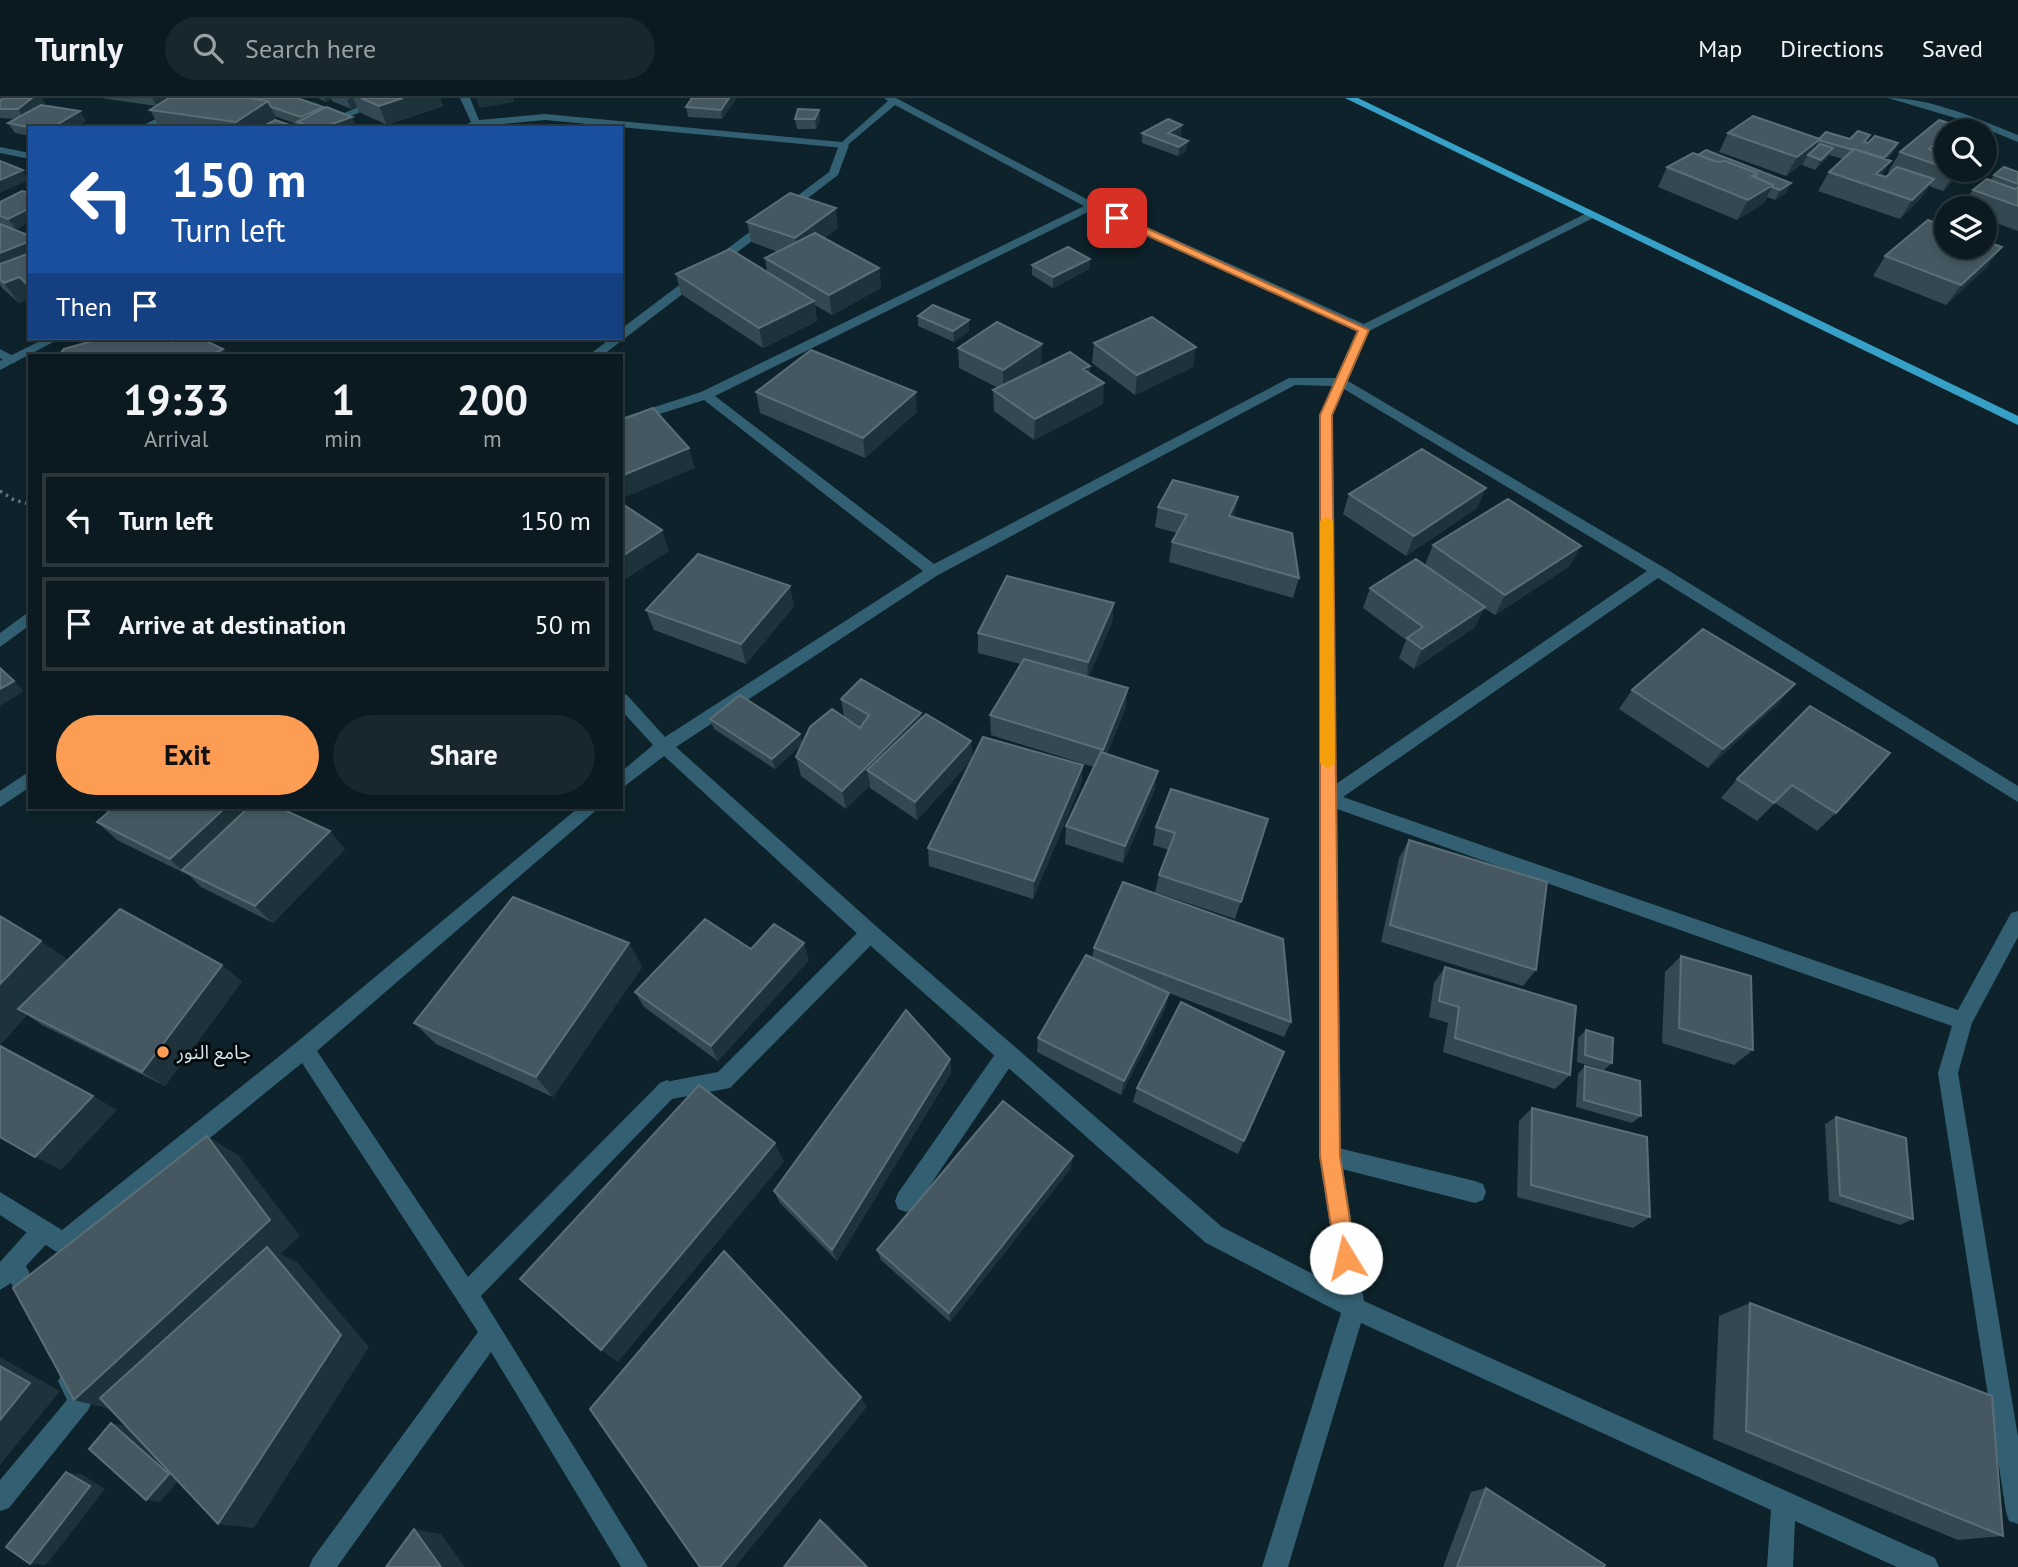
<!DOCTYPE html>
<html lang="en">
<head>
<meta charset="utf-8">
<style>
  :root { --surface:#0a1a20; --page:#18272d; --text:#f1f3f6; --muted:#99a1a5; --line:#2a383e; --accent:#fc9d53 }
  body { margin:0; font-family:"PT Sans","Noto Sans Arabic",sans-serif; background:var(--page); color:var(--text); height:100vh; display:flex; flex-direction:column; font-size:26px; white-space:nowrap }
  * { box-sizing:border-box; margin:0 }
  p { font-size:23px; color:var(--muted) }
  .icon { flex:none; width:38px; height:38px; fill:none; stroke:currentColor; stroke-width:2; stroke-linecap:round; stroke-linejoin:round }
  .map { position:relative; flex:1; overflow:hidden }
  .details { position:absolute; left:28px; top:256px; width:595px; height:455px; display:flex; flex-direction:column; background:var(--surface); border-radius:0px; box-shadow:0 4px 10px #0003,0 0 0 2px var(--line) }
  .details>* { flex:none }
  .guide { position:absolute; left:28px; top:28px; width:595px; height:214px; border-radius:0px; box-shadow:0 4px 10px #0003,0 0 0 2px var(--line); background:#1a4fa0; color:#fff; overflow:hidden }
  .fabs { position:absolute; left:1934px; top:21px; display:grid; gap:14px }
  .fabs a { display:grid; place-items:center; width:63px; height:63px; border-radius:50%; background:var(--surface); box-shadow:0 4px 10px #0003,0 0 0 2px var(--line); font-size:35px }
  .pin { position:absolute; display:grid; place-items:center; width:60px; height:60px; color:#fff; margin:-30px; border-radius:14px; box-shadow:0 4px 10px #0006 }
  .me { position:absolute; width:77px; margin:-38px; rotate:351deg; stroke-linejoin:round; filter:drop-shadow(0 0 5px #0008) }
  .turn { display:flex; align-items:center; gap:24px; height:147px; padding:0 28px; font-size:32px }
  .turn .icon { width:91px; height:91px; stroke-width:2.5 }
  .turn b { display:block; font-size:49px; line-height:60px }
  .then { display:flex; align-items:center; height:66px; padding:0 28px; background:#0003; gap:14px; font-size:26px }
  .eta { display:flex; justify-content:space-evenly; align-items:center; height:119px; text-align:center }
  .eta b { font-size:42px; font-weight:600; line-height:49px }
  .button { display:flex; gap:14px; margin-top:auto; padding:14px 28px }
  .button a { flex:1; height:80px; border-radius:42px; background:var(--accent); color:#111; font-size:28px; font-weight:600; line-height:80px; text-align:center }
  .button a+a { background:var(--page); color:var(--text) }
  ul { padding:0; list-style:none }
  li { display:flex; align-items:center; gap:21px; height:94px; margin:0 14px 10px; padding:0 14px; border:4px solid var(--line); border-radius:0px }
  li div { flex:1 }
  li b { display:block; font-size:26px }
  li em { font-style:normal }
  header { display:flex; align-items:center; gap:42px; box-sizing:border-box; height:98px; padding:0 35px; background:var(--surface); border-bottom:2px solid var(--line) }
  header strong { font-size:33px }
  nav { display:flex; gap:38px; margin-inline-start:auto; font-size:24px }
  .search { width:490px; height:63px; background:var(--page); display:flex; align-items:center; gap:18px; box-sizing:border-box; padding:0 24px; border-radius:38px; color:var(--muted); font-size:26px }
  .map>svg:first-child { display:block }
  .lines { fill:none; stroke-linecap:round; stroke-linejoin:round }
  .path { stroke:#65777e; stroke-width:3.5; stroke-dasharray:2.5 4.5; stroke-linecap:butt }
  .service { fill:#326072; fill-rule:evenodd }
  .minor { fill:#326072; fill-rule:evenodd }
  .primary { fill:#37a0c6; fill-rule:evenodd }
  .wall { fill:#334850 }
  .shaded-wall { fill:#1d323a }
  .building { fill:#455861; stroke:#5b6e76; stroke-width:2 }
  .route { fill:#fc9d53; stroke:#a46636; stroke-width:2 }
  .slow { fill:#f59e0b }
  .poi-dot { fill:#fc9d53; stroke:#030a0d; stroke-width:2.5 }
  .labels { text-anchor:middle; stroke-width:6; stroke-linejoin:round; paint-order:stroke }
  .poi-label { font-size:19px; fill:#d5e2e7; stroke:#030a0d; text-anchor:start }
</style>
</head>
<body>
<header>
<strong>Turnly</strong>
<div class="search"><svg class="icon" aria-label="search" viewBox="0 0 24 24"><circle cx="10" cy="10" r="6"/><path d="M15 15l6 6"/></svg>Search here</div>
<nav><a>Map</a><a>Directions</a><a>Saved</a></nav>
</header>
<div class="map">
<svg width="2018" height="1469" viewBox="0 0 2018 1469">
  <rect width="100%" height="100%" fill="#0d222a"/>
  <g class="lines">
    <path class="path" d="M0 393 14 402 30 406"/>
    <path class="service" d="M380 0H393L344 21 322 11 327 8 344 15Z
      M844 44 849 47 838 77 603 257H589L611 240H621V231L829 74 839 47Z
      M0 49 30 55V61L0 55Z
      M0 251 15 259V265H7L0 260Z
      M30 513V527L0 549V535Z
      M870 827 877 829 879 835 877 841 730 990 667 1002 660 999 657 992 660 985 718 974 863 829Z
      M1007 947 1014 949 1017 956 1014 963 914 1111 906 1114 898 1111 895 1103 898 1095 1000 949Z
      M1330 1048 1475 1083 1483 1086 1486 1094 1483 1102 1475 1105 1330 1068 1323 1065 1319 1058 1323 1051Z
      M43 1122 51 1125 54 1133 51 1141 26 1168 43 1204 40 1212 32 1215 24 1212 11 1185 0 1192V1164L35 1125Z
      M70 1271 78 1275 92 1304 88 1312 9 1410 0 1413V1382L67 1302 58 1283 62 1275Z"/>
    <path class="minor" d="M196 0H208L151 30H138Z
      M460 0H470L479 22 545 16 842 44 888 3 884 0H896L1096 106 1364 226 1587 115H1595V119L1369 233 1348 283 1663 469 2018 688V704L1658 480 1343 699 1958 912 2011 815 2018 813V839L1972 925 1958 975 2018 1339V1426L2009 1423 2006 1414 1938 975 1952 928 1337 711 1341 1058 1364 1203 1935 1460 1939 1469H1897L1795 1423 1793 1469H1767L1771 1412 1361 1225 1288 1469H1262L1341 1215 1206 1145 863 841 664 658 621 691V674L653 647 621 612V595L627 597 665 639 923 473 704 302 621 328V320L701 294 1084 108 895 7 844 50 545 22 460 30 471 24ZM1092 112 1357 232 1336 280H1289L934 466 715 298ZM1295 287 1333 288 1320 317 1319 1058 1340 1190 1222 1129 877 829 676 649 938 477ZM1344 291 1647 473 1336 686 1332 317Z
      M1888 0C1932 0 1978 21 2018 37V44L1969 24Z
      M46 240H61L0 272V263Z
      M30 673V689L0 709V693Z
      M579 709H600L317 953 468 1179 660 985 667 982 674 985 677 992 674 999 481 1198 648 1469H621L491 1254 337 1469H309L313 1460 478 1234 302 965 71 1153 63 1156 55 1153 0 1117V1094L62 1132 297 944Z"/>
    <path class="primary" d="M1345 0H1358L2018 318V327Z"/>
  </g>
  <path class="wall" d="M0 0 45 5 42 7 86 23 74 30H30V38L15 35 8 25 16 21 0 20Z
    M101 0H301L299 1 323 9 324 11 357 29 300 30 298 27 275 18 277 22 276 23 299 30H160L150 12 156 8Z
    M318 0H440L443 8 387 27 359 14 357 9 351 11 332 3V1L326 4Z
    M692 0H737L722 21 688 19 686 9Z
    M819 12 820 22 816 31H797L795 21Z
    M1946 33V72H1973L1969 75 1960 72 1953 83 1943 93 1929 88 1921 100 1900 121 1818 93 1829 74 1843 61 1829 57 1827 60 1815 72 1802 67 1804 64 1786 78 1719 54 1728 35 1868 45H1898L1893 55 1886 61 1881 78 1886 79 1891 75 1888 74 1900 54Z
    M1142 35 1181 37 1177 39 1186 53 1178 58 1142 45Z
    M1984 44 1996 52 1984 68Z
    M1706 52 1786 95 1775 102 1767 99 1763 106 1737 122 1658 89 1667 69 1698 57Z
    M2018 74V133L1985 121 1984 122V110H1947L1965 103 1973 92 1990 83 1994 77Z
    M30 95V124L16 131 0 126V104Z
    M1946 111V149L1987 169 1946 207 1873 178 1885 158 1933 124 1939 115Z
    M747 124 838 130 824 140 879 170 881 190 832 217 815 207 817 223 763 250 681 196 676 176 767 174 765 160 778 154 751 144Z
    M0 126 30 138V201L19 205 3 191 0 187Z
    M1090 161 1089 171 1053 190 1032 177V167Z
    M918 218 969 233 954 244 918 228Z
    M1094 245 1193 269 1135 297 1092 265Z
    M958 250 1041 266 1029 275 1090 268V275L1103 306 1034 342 994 313 993 292 998 290 959 270Z
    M756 294 917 314 865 360 760 315Z
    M1486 390 1477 410 1406 458 1343 416 1349 396Z
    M1238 399 1234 419 1299 480 1293 500 1169 464 1172 444 1177 435 1155 429 1158 409Z
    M1433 447 1570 468 1495 517 1484 510 1475 529 1414 571 1399 560 1406 542 1363 510 1370 490 1425 467Z
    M1114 505 1112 525 1088 579 1126 609 1107 656 1155 691 1123 765 1065 746 1066 728 1094 669 991 637 990 617 1021 566 978 555V535Z
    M794 508 746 566 654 532 646 512Z
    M1795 586 1779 605 1708 670 1619 611 1632 592Z
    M841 601 922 620 971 643 972 661 1083 667 1081 686 1033 801 929 768 928 750 971 663 917 722 870 690V687L846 711 801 678 796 659 802 646 775 671 714 631 710 621 803 646 844 619Z
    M1810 608 1836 715 1817 733 1775 705 1757 723 1721 700 1737 681Z
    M92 709H278L345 751 273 825 201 789 190 778 117 742 97 724 108 714Z
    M1268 721 1235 821 1155 794 1159 777 1169 752 1153 747 1156 729Z
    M1409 742 1536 872 1523 888 1381 844 1399 760Z
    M0 818 68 862 242 883 165 988 42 927 27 917 0 947Z
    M629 845 642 869 553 999 436 946 414 925Z
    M1094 850 1291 924 1284 939 1169 895 1165 911 1121 997 1037 954 1038 940 1092 860Z
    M751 851 809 862 718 963 644 909 635 894Z
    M1681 858 1753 952 1734 967 1662 945 1665 874Z
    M1445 869 1570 977 1555 991 1443 954 1448 925 1429 919 1434 885Z
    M1586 932 1612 965 1604 972 1577 964 1578 940Z
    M950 961 951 975 837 1163 780 1105 774 1093Z
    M1585 968 1641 1018 1632 1025 1576 1009 1578 976Z
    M1137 990 1244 1043 1238 1056 1133 1004Z
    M1532 1010 1650 1119 1633 1130 1517 1099 1519 1023Z
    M1836 1019 1913 1121 1900 1127 1829 1103 1825 1026Z
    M1071 1070 950 1224 881 1162 877 1152Z
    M1750 1205 2003 1438 1958 1442 1713 1341 1719 1218Z
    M1486 1390 1604 1469H1443L1471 1394Z"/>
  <path class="shaded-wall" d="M32 0H42L45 5 24 21 18 11Z
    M152 0H171L157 8Z
    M324 0H331L332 1 326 4Z
    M351 0H353L357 9 351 11 347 2Z
    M403 0H440L443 8 387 27 379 8Z
    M476 0H513L514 4 479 10Z
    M729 0H737L722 21 721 12Z
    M268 3 277 22 265 30H239L236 24Z
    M323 9 327 19 304 26 301 19Z
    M819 12 820 22 816 31 815 21Z
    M80 13 86 23 74 30H51Z
    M352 19 357 29 321 30Z
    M1182 27 1181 37 1168 44V35Z
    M1820 41 1810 58 1808 57 1804 64 1786 78 1797 59Z
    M1939 42 1927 62 1929 51Z
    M1188 43 1186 53 1178 58 1179 49Z
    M1898 45 1893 55 1877 71 1883 61Z
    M1833 50 1827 60 1815 72 1821 62Z
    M1891 63 1879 82 1876 76Z
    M23 72 29 82 0 95V82Z
    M1957 72H1961L1953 83 1943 93Z
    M1934 81 1921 100 1900 121 1912 102Z
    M1791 85 1786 95 1775 102 1780 92Z
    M1773 87 1763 106 1737 122 1748 102Z
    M30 110V124L16 131 8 121Z
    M836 110 838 130 798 160 795 140Z
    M30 143V169L0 181V155Z
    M2002 149 1987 169 1946 207 1961 187Z
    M1090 161 1089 171 1053 190V179Z
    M879 170 881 190 832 217 829 197Z
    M19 179 30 194V201L19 205 4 185Z
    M814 203 817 223 763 250 759 230Z
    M969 222V233L954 244 953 233Z
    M1042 246 1041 266 1003 293V272Z
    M1196 249 1193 269 1135 297 1137 277Z
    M223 251 226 257H212Z
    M1090 268 1089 288 1083 271Z
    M1104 285 1103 306 1034 342 1035 321Z
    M916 294 917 314 865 360 863 340Z
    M689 350 695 370 621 401V378Z
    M1486 390 1477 410 1406 458 1414 438Z
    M1238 399 1234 420 1229 418Z
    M662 432 669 453 621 484V459Z
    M1581 448 1570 468 1495 517 1505 497Z
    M790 488 794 508 746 566 741 546Z
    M1114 505 1112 525 1087 583 1088 564Z
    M1485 509 1475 529 1414 571 1422 551Z
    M14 583 24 593 0 608V591Z
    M1795 586 1779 605 1708 670 1723 651Z
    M1128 590 1126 609 1101 671 1103 652Z
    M921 615 923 634 867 672 870 687 846 711 842 693Z
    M800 636 803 646 775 671 772 661Z
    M971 643 972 662 917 722 915 704Z
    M1083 667 1081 686 1033 801 1034 783Z
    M1158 673 1155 691 1123 765 1125 748Z
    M226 709H262L182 772 189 779 170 761Z
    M330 733 345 751 273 825 255 808Z
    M41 843 74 866 18 911 27 917 0 947V886Z
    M629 845 642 869 553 999 536 979Z
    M804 845 809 862 718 963 711 948Z
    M222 867 242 883 165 988 142 974Z
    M1169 895 1165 911 1121 997 1124 983Z
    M950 961 951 975 837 1163 832 1152Z
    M93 998 117 1012 61 1072 35 1059Z
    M207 1038 238 1057 300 1138 281 1156 297 1164 369 1249 254 1430 218 1426 114 1312 74 1302Z
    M775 1045 784 1064 618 1264 601 1252Z
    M1073 1058 1071 1070 950 1224 949 1215Z
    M0 1259 60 1293 0 1367Z
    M861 1299 867 1309 735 1469H720Z
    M111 1325 125 1328 182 1379 160 1404 146 1402Z
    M66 1374 81 1376 105 1391 46 1467 30 1466Z
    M820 1422 826 1425 869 1469H867Z
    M414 1431 441 1436 465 1469H441Z"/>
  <path class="building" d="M4 0H32L18 11H0V3Z
    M169 0H249L268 3 236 24 150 12Z
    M249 0H297L323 9 301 19 271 9 268 3Z
    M361 0H403L379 8Z
    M692 0H729L721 12 686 9Z
    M41 7 80 13 51 30H33L8 25Z
    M326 9 352 19 321 30H316L297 24Z
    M798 11 819 12 815 21H795Z
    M1753 18 1820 41 1797 59 1728 35Z
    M1168 21 1182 27 1168 35 1188 43 1179 49 1142 35Z
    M275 22 299 30H260Z
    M1939 22 1975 33H1946V44L1939 42 1929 51 1946 57V70L1900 54Z
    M1858 33 1870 37 1864 44 1868 45 1875 38 1898 45 1884 60 1854 51 1853 52 1818 42 1826 34 1850 41Z
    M1984 44 1996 48V52H1986L1984 54Z
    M1820 46 1833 50 1821 62 1808 57Z
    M1854 51 1891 63 1876 76 1886 79 1897 69 1934 81 1912 102 1829 74Z
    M1706 52 1791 85 1780 92 1772 89 1773 87 1755 79 1757 75 1725 63 1717 64 1698 57Z
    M1693 55 1717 64 1725 63 1757 75 1752 78 1773 87 1748 102 1667 69Z
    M0 63 23 72 0 82Z
    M2004 69 2018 74V86L1994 77Z
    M1987 81 2015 91 2018 89V108L1973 92Z
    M22 93 30 95V110L8 121 0 118V104Z
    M790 95 836 110 795 140 747 124Z
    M1961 102 1983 110H1947Z
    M1946 111V118L1939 115Z
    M1984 111 1991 113 1984 117Z
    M1928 122 1946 129V149H1984V143L2002 149 1961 187 1885 158Z
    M0 126 30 138V143L0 155Z
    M815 135 879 170 829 197 765 160Z
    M1068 149 1090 161 1053 179 1032 167Z
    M730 151 814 203 759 230 676 176Z
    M30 155V188L19 179 4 185 0 181V166Z
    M933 207 969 222 953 233 918 218Z
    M1152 219 1196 249 1137 277 1094 245Z
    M997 224 1042 246 1003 272 958 250Z
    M103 240H164L172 244 180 240H200L223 251 212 257H59L64 251Z
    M811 252 916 294 863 340 756 294Z
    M1070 254 1090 268 1083 271 1104 285 1035 321 993 292Z
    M653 310 689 350 621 378V322Z
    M1422 351 1486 390 1414 438 1349 396Z
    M1173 382 1238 399 1229 418 1292 435 1299 480 1172 444 1187 417 1158 409Z
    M1508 401 1581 448 1505 497 1433 447Z
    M621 405 662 432 621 459Z
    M698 456 790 488 741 546 646 512Z
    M1416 461 1485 509 1422 551 1407 540 1423 529 1370 490Z
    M1007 478 1114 505 1088 564 978 535Z
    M1703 531 1795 586 1723 651 1632 592Z
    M1024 561 1128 590 1103 652 990 617Z
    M0 570 14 583 0 591Z
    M861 581 921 615 842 693 796 659 810 629 832 611 860 630 869 617 841 601Z
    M740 597 800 636 772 661 710 621Z
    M1810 608 1890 655 1836 715 1792 687 1774 705 1737 681Z
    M926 616 971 643 915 704 867 672Z
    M983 639 1083 667 1034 783 928 750Z
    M1101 654 1158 673 1125 748 1066 728Z
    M1171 691 1268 721 1241 804 1159 777 1175 735 1156 729Z
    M114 709H226L170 761 97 724Z
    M249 709H278L330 733 255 808 182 772Z
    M1409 742 1547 784 1536 872 1390 827Z
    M1123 784 1283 841 1291 924 1094 850Z
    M513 799 629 845 536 979 414 925Z
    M120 811 222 867 142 974 18 911Z
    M0 818 41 843 0 886Z
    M705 821 751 851 774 826 804 845 711 948 635 894Z
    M1086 857 1169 895 1124 983 1038 940Z
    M1681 858 1751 878 1753 952 1679 930Z
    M1445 869 1576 908 1570 977 1455 940 1459 909 1439 903Z
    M1181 904 1284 954 1244 1043 1137 990Z
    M906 912 950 961 832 1152 774 1093Z
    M1586 932 1613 940 1612 965 1585 957Z
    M0 948 93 998 35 1059 0 1039Z
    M1585 968 1640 983 1641 1018 1584 1002Z
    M699 987 775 1045 601 1252 520 1181Z
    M1003 1003 1073 1058 949 1215 877 1152Z
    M1532 1010 1647 1039 1650 1119 1531 1087Z
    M1836 1019 1906 1040 1913 1121 1840 1097Z
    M207 1038 270 1122 74 1302 13 1190Z
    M267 1149 341 1237 218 1426 100 1300Z
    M724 1153 861 1299 720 1469H700L590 1311Z
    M1750 1205 1992 1298 2003 1438 1746 1333Z
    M0 1268 30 1285 0 1322Z
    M111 1325 169 1376 146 1402 89 1351Z
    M66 1374 90 1388 30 1466 6 1449Z
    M1486 1390 1605 1467 1604 1469H1457Z
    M820 1422 867 1469H784Z
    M414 1431 441 1469H386Z"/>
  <path class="route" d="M1113 118H1120L1369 232 1332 317 1340 1058 1356 1160 1353 1167 1346 1170 1339 1167 1336 1160 1320 1058V317L1358 233 1113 122Z"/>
  <path class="slow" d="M1326 419 1333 423 1335 665 1328 671 1320 665V423Z"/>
  <circle class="poi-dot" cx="163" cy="954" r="7"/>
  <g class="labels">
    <g class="poi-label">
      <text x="177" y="961">جامع النور</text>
    </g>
  </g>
</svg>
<div class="fabs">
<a><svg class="icon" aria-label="search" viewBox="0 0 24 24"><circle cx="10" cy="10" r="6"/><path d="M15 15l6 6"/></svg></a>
<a><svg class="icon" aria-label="layers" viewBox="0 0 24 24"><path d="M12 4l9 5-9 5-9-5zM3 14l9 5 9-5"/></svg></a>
</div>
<div class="pin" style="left:1117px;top:120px;background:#d93025"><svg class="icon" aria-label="arrive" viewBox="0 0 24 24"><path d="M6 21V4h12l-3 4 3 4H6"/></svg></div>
<svg class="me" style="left:1346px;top:1160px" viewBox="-20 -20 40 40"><circle r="19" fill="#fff"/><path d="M0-13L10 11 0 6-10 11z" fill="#fc9d53"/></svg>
<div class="guide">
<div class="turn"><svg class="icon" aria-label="left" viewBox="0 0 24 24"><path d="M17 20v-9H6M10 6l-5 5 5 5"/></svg><div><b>150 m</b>Turn left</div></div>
<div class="then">Then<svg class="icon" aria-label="arrive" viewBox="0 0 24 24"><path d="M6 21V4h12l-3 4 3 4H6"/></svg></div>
</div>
<section class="details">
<div class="eta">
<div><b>19:33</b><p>Arrival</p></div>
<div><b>1</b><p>min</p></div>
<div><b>200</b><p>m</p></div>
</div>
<ul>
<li><svg class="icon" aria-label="left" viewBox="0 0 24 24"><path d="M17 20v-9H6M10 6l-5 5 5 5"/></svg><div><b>Turn left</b></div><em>150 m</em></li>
<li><svg class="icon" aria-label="arrive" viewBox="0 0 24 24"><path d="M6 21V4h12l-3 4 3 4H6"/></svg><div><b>Arrive at destination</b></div><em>50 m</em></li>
</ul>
<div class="button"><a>Exit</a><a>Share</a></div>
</section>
</div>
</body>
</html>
